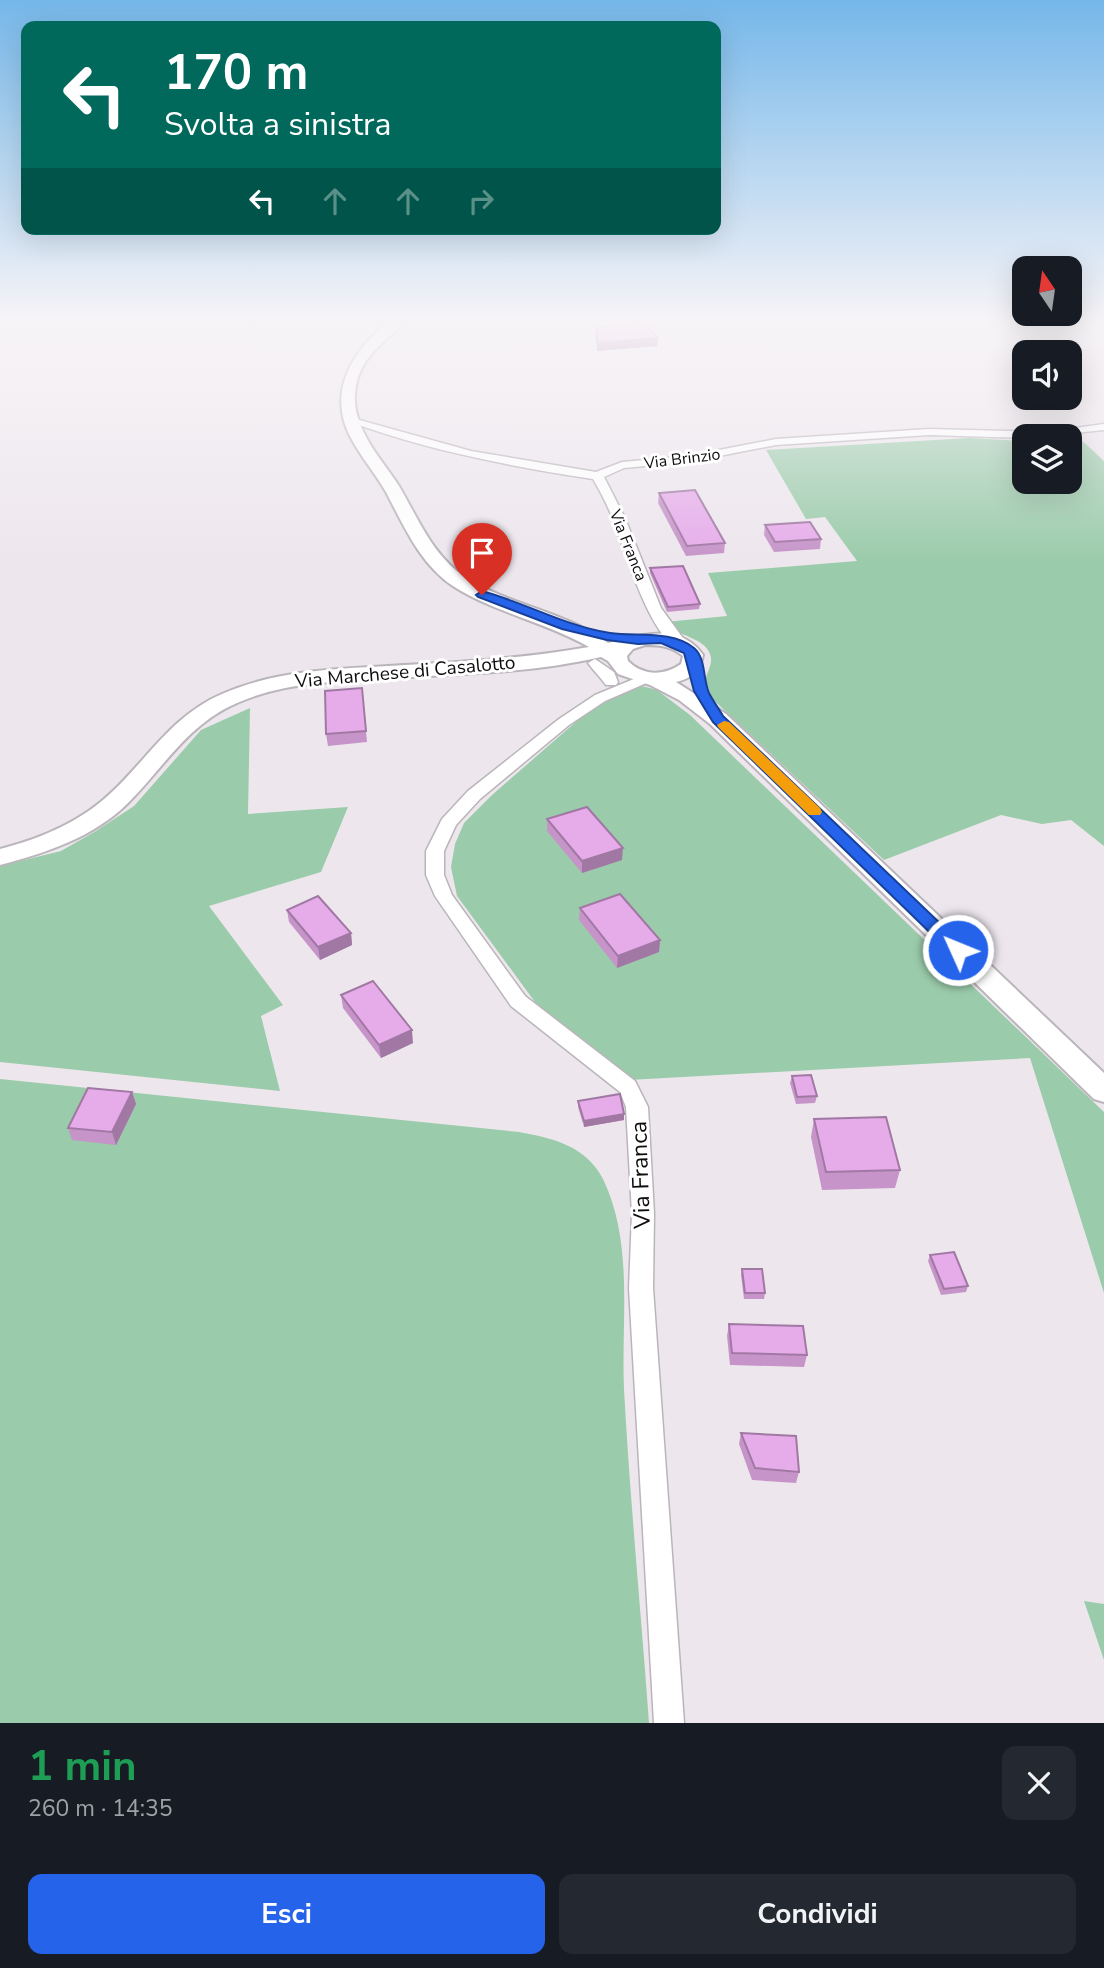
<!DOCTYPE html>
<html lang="it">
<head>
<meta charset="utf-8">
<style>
  :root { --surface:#171b24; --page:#242831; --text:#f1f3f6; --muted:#9ea1a6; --accent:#2563eb }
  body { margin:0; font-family:"Nunito Sans",sans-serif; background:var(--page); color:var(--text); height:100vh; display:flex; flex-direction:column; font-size:26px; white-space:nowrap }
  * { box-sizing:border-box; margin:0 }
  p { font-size:23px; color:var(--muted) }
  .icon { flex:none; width:38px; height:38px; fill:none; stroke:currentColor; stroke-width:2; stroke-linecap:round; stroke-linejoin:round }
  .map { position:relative; height:1723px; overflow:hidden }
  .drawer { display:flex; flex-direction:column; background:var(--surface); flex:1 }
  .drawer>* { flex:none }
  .hud { position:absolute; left:21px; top:21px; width:700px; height:214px; border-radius:14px; box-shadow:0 7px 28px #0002; background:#00695c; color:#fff; overflow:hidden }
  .needle { width:46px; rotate:347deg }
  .buttons { position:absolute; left:1012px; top:256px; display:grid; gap:14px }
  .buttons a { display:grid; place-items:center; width:70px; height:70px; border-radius:14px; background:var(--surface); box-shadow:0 7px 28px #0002; font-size:35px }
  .pin { position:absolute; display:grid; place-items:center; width:60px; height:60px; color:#fff; margin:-72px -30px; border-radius:50% 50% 50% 0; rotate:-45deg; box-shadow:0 0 7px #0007 }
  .pin .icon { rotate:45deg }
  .me { position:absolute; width:77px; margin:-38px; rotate:314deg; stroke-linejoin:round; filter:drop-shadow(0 0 5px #0008) }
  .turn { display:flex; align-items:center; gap:24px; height:147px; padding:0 28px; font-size:32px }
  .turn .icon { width:91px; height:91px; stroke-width:2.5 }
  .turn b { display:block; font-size:49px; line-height:60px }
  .lanes { display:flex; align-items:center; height:66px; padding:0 28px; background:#0003; justify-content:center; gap:35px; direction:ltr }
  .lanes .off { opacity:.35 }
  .round { display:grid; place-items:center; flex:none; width:74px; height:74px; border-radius:14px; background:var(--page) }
  .headline { display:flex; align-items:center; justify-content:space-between; height:119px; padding:0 28px }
  h1 { font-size:42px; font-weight:700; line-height:52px; color:#1e9e55 }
  .action { display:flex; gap:14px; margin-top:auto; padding:14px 28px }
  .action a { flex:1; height:80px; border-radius:14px; background:var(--accent); color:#fff; font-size:28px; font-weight:700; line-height:80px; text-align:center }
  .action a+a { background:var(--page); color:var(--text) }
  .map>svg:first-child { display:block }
  .green { fill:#9acbaa }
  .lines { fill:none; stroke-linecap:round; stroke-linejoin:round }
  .street-casing { stroke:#bab5ba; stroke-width:3 }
  .secondary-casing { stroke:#bab5ba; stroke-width:4 }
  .street { fill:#fff; fill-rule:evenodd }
  .secondary { fill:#fff; fill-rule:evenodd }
  .wall { fill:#c694c9 }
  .shaded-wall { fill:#a178a4 }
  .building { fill:#e6acea; stroke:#a178a4; stroke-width:2 }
  .route { fill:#2563eb; stroke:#184099; stroke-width:2 }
  .slow { fill:#f59e0b }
  .labels { text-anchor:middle; stroke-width:6; stroke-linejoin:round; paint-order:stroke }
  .far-street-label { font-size:16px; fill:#0e0c0e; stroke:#fff }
  .street-label { font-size:19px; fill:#0e0c0e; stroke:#fff }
  .near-street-label { font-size:23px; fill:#0e0c0e; stroke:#fff }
</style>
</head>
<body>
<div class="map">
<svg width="1104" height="1723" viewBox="0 0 1104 1723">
  <rect width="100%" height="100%" fill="#ede7ed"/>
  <path class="green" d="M1077 436 1104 461V846L1071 820 1042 824 1001 815 884 860 705 692C702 675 715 666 710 654 703 636 678 638 666 622L727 616 708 573 857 561 825 517 806 519 766 450 969 438 1024 441V481H1069V438Z
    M642 686 657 690 690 715 1104 1112V1293L1030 1058 629 1080 535 1002 457 896 451 867 455 844 464 823 492 795 601 700 630 687Z
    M250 708 248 814 348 807 321 872 209 906 283 1005 261 1016 280 1091 0 1062V866L61 851 96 831 134 806 201 730Z
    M0 1079 519 1132C553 1138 586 1146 603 1179 634 1243 621 1320 624 1389 630 1500 641 1612 649 1723H0Z
    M1084 1601 1104 1604V1660Z"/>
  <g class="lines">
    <g class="street-casing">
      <path id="street" d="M345 416 471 451 596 472 622 462 688 456 776 439 929 429 1047 432 1104 424V430L1024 438 929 435 776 445 688 462 624 468 604 477 625 518 661 608 688 645 681 649C650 641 624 546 612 517 607 504 600 491 593 479 508 466 426 450 345 420Z
        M595 659 614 672 618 682 616 685H606C600 677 594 671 588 663Z
        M646 674 651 675 653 678 651 681 605 701 569 725 480 799 456 825 444 851V875L452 895 525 996 635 1081 648 1107 654 1214 653 1288 684 1723H654L629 1288 632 1214 626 1107 620 1092 511 1006 435 896 426 875V851L442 819 468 791 559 719 595 695Z"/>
    </g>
    <g class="secondary-casing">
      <path id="secondary" d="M392 320H407C388 340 365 352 357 381 354 393 354 406 358 418 366 444 384 463 399 486 419 520 433 557 468 579 512 606 567 612 608 643 640 636 679 621 703 655 700 672 692 678 676 682L726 714 1104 1073V1102L1094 1099 710 724 679 700 650 685 618 674 608 661 601 657C528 674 452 674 378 679 330 682 282 683 237 703 188 724 164 767 128 803 94 837 46 853 0 865V849C40 839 82 821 112 792 149 757 173 715 222 694 274 671 332 669 388 666 455 662 522 659 589 647 546 622 495 613 453 586 420 564 404 526 386 492 375 473 361 457 351 438 326 392 353 348 392 320ZM645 645C660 645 671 646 683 656L681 664C664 676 643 676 628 661L627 656 633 649Z"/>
    </g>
    <use href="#street" class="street"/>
    <use href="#secondary" class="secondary"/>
  </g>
  <path class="wall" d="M659 493 725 543 724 553 686 556 658 503Z
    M765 525 821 539 820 549 774 552 764 535Z
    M650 568 700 604 699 609 667 612 650 573Z
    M362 688 367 742 328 746 326 734Z
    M547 819 622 860 582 873 547 831Z
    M580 908 660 940 659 952 617 968 579 920Z
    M287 910 351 933 352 945 320 960 289 922Z
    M341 995 413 1043 381 1058 343 1008Z
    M792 1076 817 1096 815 1103 796 1104 790 1083Z
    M132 1092 136 1104 116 1145 72 1140 68 1128Z
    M578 1101 624 1120 584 1127 578 1107Z
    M814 1119 900 1170 895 1188 822 1190 811 1137Z
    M930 1255 968 1286 966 1292 941 1295 928 1261Z
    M742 1269 765 1293 764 1299H744L741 1275Z
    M729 1324 807 1355 804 1367 730 1365 727 1336Z
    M741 1433 799 1472 796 1483 752 1480 739 1444Z"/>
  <path class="shaded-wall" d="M658 338 657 346 597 351V343Z
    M623 848 622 860 582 873V861Z
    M351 933 352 945 320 960 318 947Z
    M660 940 659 952 617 968 618 956Z
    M412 1030 413 1043 381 1058 379 1045Z
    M132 1092 136 1104 116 1145 112 1132Z
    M624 1114V1120L584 1127V1121Z"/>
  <path class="building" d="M644 322 658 338 597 343 596 328Z
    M695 490 725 543 687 546 659 493Z
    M810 522 821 539 775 542 765 525Z
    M683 566 700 604 668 607 650 568Z
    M362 688 366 731 326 734 325 691Z
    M587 807 623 848 582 861 547 819Z
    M620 894 660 940 618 956 580 908Z
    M318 896 351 933 318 947 287 910Z
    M373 981 412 1030 379 1045 341 995Z
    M811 1075 817 1096 797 1097 792 1076Z
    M88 1088 132 1092 112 1132 68 1128Z
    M620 1094 624 1114 584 1121 578 1101Z
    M886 1117 900 1170 826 1172 814 1119Z
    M954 1252 968 1286 944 1289 930 1255Z
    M742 1269H762L765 1293H745Z
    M729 1324 803 1326 807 1355 732 1353Z
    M741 1433 796 1436 799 1472 755 1468Z"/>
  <linearGradient id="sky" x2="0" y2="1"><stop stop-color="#75b7e9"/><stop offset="0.57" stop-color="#f7f4f7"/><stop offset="1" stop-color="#f7f4f7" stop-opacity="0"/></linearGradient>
  <rect width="1104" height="562" fill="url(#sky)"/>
  <path class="route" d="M482 591C526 603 565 626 610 633 637 637 672 630 694 648 706 658 703 680 709 693 713 701 719 709 723 716L964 946 966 950 964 954H952L713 722 694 691 684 653 661 643 638 644 607 640 562 629 478 597 476 595Z"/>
  <path class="slow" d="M724 721 729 722 820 808 822 812 820 815H809L719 728 717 725Z"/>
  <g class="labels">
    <g class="far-street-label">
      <text transform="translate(682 458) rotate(-7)" y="6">Via Brinzio</text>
      <text transform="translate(629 545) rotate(68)" y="6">Via Franca</text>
    </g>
    <g class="street-label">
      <text transform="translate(405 671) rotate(-5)" y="7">Via Marchese di Casalotto</text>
    </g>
    <g class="near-street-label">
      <text transform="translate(640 1175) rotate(-92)" y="8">Via Franca</text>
    </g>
  </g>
</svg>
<div class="buttons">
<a><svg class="needle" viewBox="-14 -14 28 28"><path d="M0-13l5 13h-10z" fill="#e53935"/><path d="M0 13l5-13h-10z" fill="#9ea1a6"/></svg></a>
<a><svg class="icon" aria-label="sound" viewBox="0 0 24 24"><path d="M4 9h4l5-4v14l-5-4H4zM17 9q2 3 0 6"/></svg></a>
<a><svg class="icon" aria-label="layers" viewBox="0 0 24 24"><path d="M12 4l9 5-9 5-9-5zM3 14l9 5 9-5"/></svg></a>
</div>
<div class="pin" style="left:482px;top:595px;background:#d93025"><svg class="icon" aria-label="arrive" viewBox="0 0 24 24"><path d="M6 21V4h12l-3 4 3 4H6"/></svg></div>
<svg class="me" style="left:958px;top:950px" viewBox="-20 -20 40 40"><circle r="17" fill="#2563eb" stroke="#fff" stroke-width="3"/><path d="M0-11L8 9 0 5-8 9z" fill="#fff"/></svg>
<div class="hud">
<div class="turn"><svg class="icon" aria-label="left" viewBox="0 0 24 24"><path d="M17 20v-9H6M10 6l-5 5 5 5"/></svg><div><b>170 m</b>Svolta a sinistra</div></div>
<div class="lanes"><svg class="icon" aria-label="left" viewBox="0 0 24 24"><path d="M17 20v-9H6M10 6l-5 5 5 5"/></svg><svg class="icon off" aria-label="ahead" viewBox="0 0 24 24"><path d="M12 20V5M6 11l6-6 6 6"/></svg><svg class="icon off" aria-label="ahead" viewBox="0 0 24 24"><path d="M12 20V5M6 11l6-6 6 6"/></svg><svg class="icon off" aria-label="right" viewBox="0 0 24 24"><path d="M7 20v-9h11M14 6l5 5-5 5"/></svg></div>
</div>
</div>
<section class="drawer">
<div class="headline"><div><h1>1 min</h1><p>260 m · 14:35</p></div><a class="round"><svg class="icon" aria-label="close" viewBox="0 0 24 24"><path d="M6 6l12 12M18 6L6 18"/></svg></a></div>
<div class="action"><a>Esci</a><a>Condividi</a></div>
</section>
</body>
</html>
